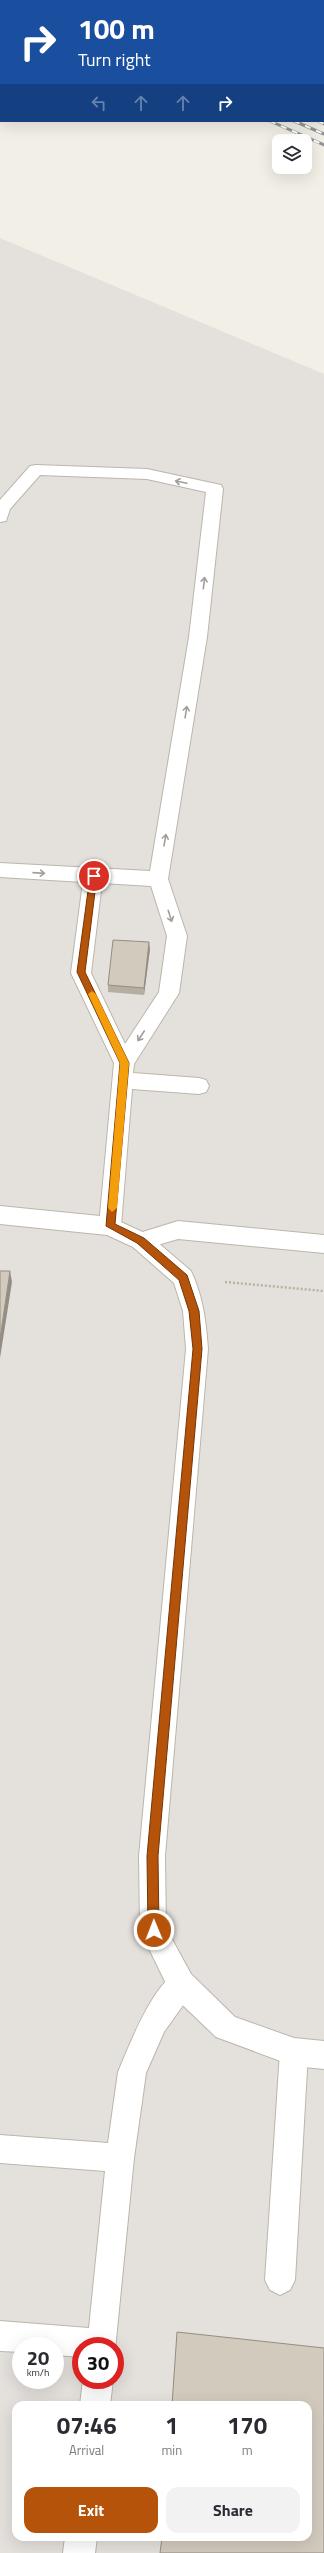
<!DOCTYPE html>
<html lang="en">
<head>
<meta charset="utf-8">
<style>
  :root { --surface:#fff; --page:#f2f2f3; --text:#2b2b33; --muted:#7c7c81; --accent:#b45309 }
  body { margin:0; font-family:"Titillium Web",sans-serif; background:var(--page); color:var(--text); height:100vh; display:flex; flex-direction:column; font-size:15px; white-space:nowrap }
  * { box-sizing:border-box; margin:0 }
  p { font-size:13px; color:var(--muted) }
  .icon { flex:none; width:22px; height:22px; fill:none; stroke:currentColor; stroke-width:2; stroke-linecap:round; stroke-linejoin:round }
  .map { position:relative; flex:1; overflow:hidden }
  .drawer { position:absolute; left:12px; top:2401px; width:300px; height:140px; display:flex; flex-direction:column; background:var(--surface); border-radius:12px; box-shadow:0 4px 16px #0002 }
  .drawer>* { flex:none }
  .banner { position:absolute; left:0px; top:0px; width:324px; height:122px; box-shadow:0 4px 16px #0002; background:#1a4fa0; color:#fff; overflow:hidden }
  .buttons { position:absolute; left:272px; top:134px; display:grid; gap:8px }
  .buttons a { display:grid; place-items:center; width:40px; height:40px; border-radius:8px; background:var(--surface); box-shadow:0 4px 16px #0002; font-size:20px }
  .speed { position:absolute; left:12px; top:2337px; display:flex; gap:8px; font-size:20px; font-weight:700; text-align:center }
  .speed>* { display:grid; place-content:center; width:52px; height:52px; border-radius:50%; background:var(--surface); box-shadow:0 4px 16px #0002; line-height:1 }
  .speed small { font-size:10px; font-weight:400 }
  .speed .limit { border:6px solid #d22; background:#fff; color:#111 }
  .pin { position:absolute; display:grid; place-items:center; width:34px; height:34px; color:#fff; margin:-17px; border:2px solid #fff; border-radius:50%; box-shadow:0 1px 4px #0007 }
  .me { position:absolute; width:44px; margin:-22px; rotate:359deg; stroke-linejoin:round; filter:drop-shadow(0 0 3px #0008) }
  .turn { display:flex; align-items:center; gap:14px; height:84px; padding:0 12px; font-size:18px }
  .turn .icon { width:52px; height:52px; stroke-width:2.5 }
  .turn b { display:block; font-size:28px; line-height:34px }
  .lanes { display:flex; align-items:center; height:38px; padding:0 12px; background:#0003; justify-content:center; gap:20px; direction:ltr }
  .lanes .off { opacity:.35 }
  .eta { display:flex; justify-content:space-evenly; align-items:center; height:68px; text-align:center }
  .eta b { font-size:24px; font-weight:700; line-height:28px }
  .action { display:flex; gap:8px; margin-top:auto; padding:8px 12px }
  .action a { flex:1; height:46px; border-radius:12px; background:var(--accent); color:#fff; font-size:16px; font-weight:700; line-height:46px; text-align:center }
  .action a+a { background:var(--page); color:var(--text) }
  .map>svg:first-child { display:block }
  .industrial { fill:#e4e0dc; fill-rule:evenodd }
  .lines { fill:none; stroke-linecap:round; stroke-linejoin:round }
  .service-casing { stroke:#bcb6aa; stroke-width:2 }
  .minor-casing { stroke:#bcb6aa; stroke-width:2 }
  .path { stroke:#bdb29d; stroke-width:2.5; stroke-dasharray:2 2; stroke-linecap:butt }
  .service { fill:#fff; fill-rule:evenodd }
  .minor { fill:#fff; fill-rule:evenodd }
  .rail-casing { stroke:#959595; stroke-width:3 }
  .rail { stroke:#fff; stroke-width:2; stroke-dasharray:6; stroke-linecap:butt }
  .wall { fill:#b5aea3 }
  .shaded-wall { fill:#938d84 }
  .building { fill:#d2cabd; stroke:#938d84 }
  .oneway { stroke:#a29f9b }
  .route { fill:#b45309; stroke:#753606 }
  .slow { fill:#f59e0b }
</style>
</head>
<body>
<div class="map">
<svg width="324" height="2553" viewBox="0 0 324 2553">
  <rect width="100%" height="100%" fill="#f2efe7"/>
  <path class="industrial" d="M0 238 324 374V2553H0ZM21 2346H55V2380H21ZM81 2346H115V2380H81ZM16 2405H308V2537H16Z"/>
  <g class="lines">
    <g class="service-casing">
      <path id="service" d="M36 465 147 469 221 485 223 489 207 637 168 879 187 936 179 993 134 1064 133 1073 199 1078 206 1080 209 1086 206 1092 199 1094 132 1089 121 1226 118 1232 110 1235 102 1232 99 1226 114 1063 71 973 83 882 0 877V863L150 871 189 637 206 492 147 479 40 475 10 509 6 521 0 522V500L30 466ZM102 883 151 886 167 936 159 992 125 1044 91 973Z
        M178 1221 324 1235V1253L178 1239 141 1250 133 1247 130 1241 133 1235Z
        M181 1970 191 1974 195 1984 191 1994 164 2032 146 2073 134 2158 115 2350V2346H81V2357L55 2355V2346H21V2352L0 2351V2321L89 2328 105 2171 0 2163V2135L108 2143 118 2072C130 2044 153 1982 181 1970Z
        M294 2038 304 2042 308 2052 295 2280 290 2290 280 2295 270 2290 265 2280 280 2052 284 2042Z
        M83 2380H113L110 2405H80Z
        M65 2537H97L95 2553H63Z"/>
    </g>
    <g class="minor-casing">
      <path id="minor" d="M0 1206 110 1217 149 1235 191 1271C203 1296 206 1322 208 1349L165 1856 166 1928 191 1974 235 2017 294 2038 324 2041V2069L294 2066 216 2037 171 1994 140 1930 139 1856 186 1349 183 1311 174 1283 133 1247 107 1235 0 1224Z"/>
    </g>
    <path class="path" d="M225 1282 324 1291"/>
    <use href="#service" class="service"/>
    <use href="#minor" class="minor"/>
    <g class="rail-casing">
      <path id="rail" d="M19 0 21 1
        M41 0 43 1
        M65 0 67 1
        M88 0 90 1
        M110 0 112 1
        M278 0 281 1
        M303 0 305 1
        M270 121 324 145
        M294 121 324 134
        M318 121 324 124"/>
    </g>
    <use href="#rail" class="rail"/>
  </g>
  <path class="wall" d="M150 949 144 995 108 992V985Z"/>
  <path class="shaded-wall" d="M149 942 150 949 144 995V988Z
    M10 1271 12 1282 0 1358V1339Z"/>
  <path class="building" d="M113 940 149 942 144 988 108 985Z
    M0 1271H10L0 1339Z
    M177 2332 324 2348V2553H160L162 2537H308V2405H172Z"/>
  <defs><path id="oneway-shaft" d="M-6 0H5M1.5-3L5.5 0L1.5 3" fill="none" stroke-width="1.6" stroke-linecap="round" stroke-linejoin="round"/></defs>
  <g class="oneway">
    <use href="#oneway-shaft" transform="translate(181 482) rotate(-168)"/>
    <use href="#oneway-shaft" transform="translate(204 583) rotate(-83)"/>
    <use href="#oneway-shaft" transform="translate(186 712) rotate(-81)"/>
    <use href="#oneway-shaft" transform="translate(165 840) rotate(-80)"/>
    <use href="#oneway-shaft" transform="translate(39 873) rotate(4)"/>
    <use href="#oneway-shaft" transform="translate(170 916) rotate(72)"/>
    <use href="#oneway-shaft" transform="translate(141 1036) rotate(123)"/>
  </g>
  <path class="route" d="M94 873 97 876 85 972 129 1063 115 1224 144 1238 187 1275 199 1311 202 1349 158 1856 159 1930 154 1935 148 1930 147 1856 193 1349 189 1311 179 1280 137 1243 106 1226 120 1063 77 972 90 876Z"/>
  <path class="slow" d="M92 991 96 994 129 1063 117 1208 112 1212 108 1208 120 1063 88 994Z"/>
</svg>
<div class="buttons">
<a><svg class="icon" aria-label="layers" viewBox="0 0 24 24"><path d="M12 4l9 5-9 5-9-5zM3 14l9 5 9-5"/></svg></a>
</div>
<div class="speed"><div>20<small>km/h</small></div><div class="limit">30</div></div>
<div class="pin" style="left:94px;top:876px;background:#d93025"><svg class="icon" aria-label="arrive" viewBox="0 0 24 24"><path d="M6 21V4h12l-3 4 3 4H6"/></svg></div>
<svg class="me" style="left:154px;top:1930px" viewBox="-20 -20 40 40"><circle r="17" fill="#b45309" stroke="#fff" stroke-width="3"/><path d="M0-11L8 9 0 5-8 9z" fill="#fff"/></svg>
<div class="banner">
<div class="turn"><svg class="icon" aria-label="right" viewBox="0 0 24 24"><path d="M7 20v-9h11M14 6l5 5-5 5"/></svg><div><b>100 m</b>Turn right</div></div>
<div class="lanes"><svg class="icon off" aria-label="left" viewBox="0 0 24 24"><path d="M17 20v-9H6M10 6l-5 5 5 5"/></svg><svg class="icon off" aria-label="ahead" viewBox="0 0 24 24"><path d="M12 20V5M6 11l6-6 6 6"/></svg><svg class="icon off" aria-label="ahead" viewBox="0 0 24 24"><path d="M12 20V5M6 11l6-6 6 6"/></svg><svg class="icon" aria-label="right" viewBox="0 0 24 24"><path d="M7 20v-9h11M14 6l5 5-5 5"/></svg></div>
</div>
<section class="drawer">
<div class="eta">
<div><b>07:46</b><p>Arrival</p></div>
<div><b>1</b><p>min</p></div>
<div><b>170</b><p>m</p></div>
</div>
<div class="action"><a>Exit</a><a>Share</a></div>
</section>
</div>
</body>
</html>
